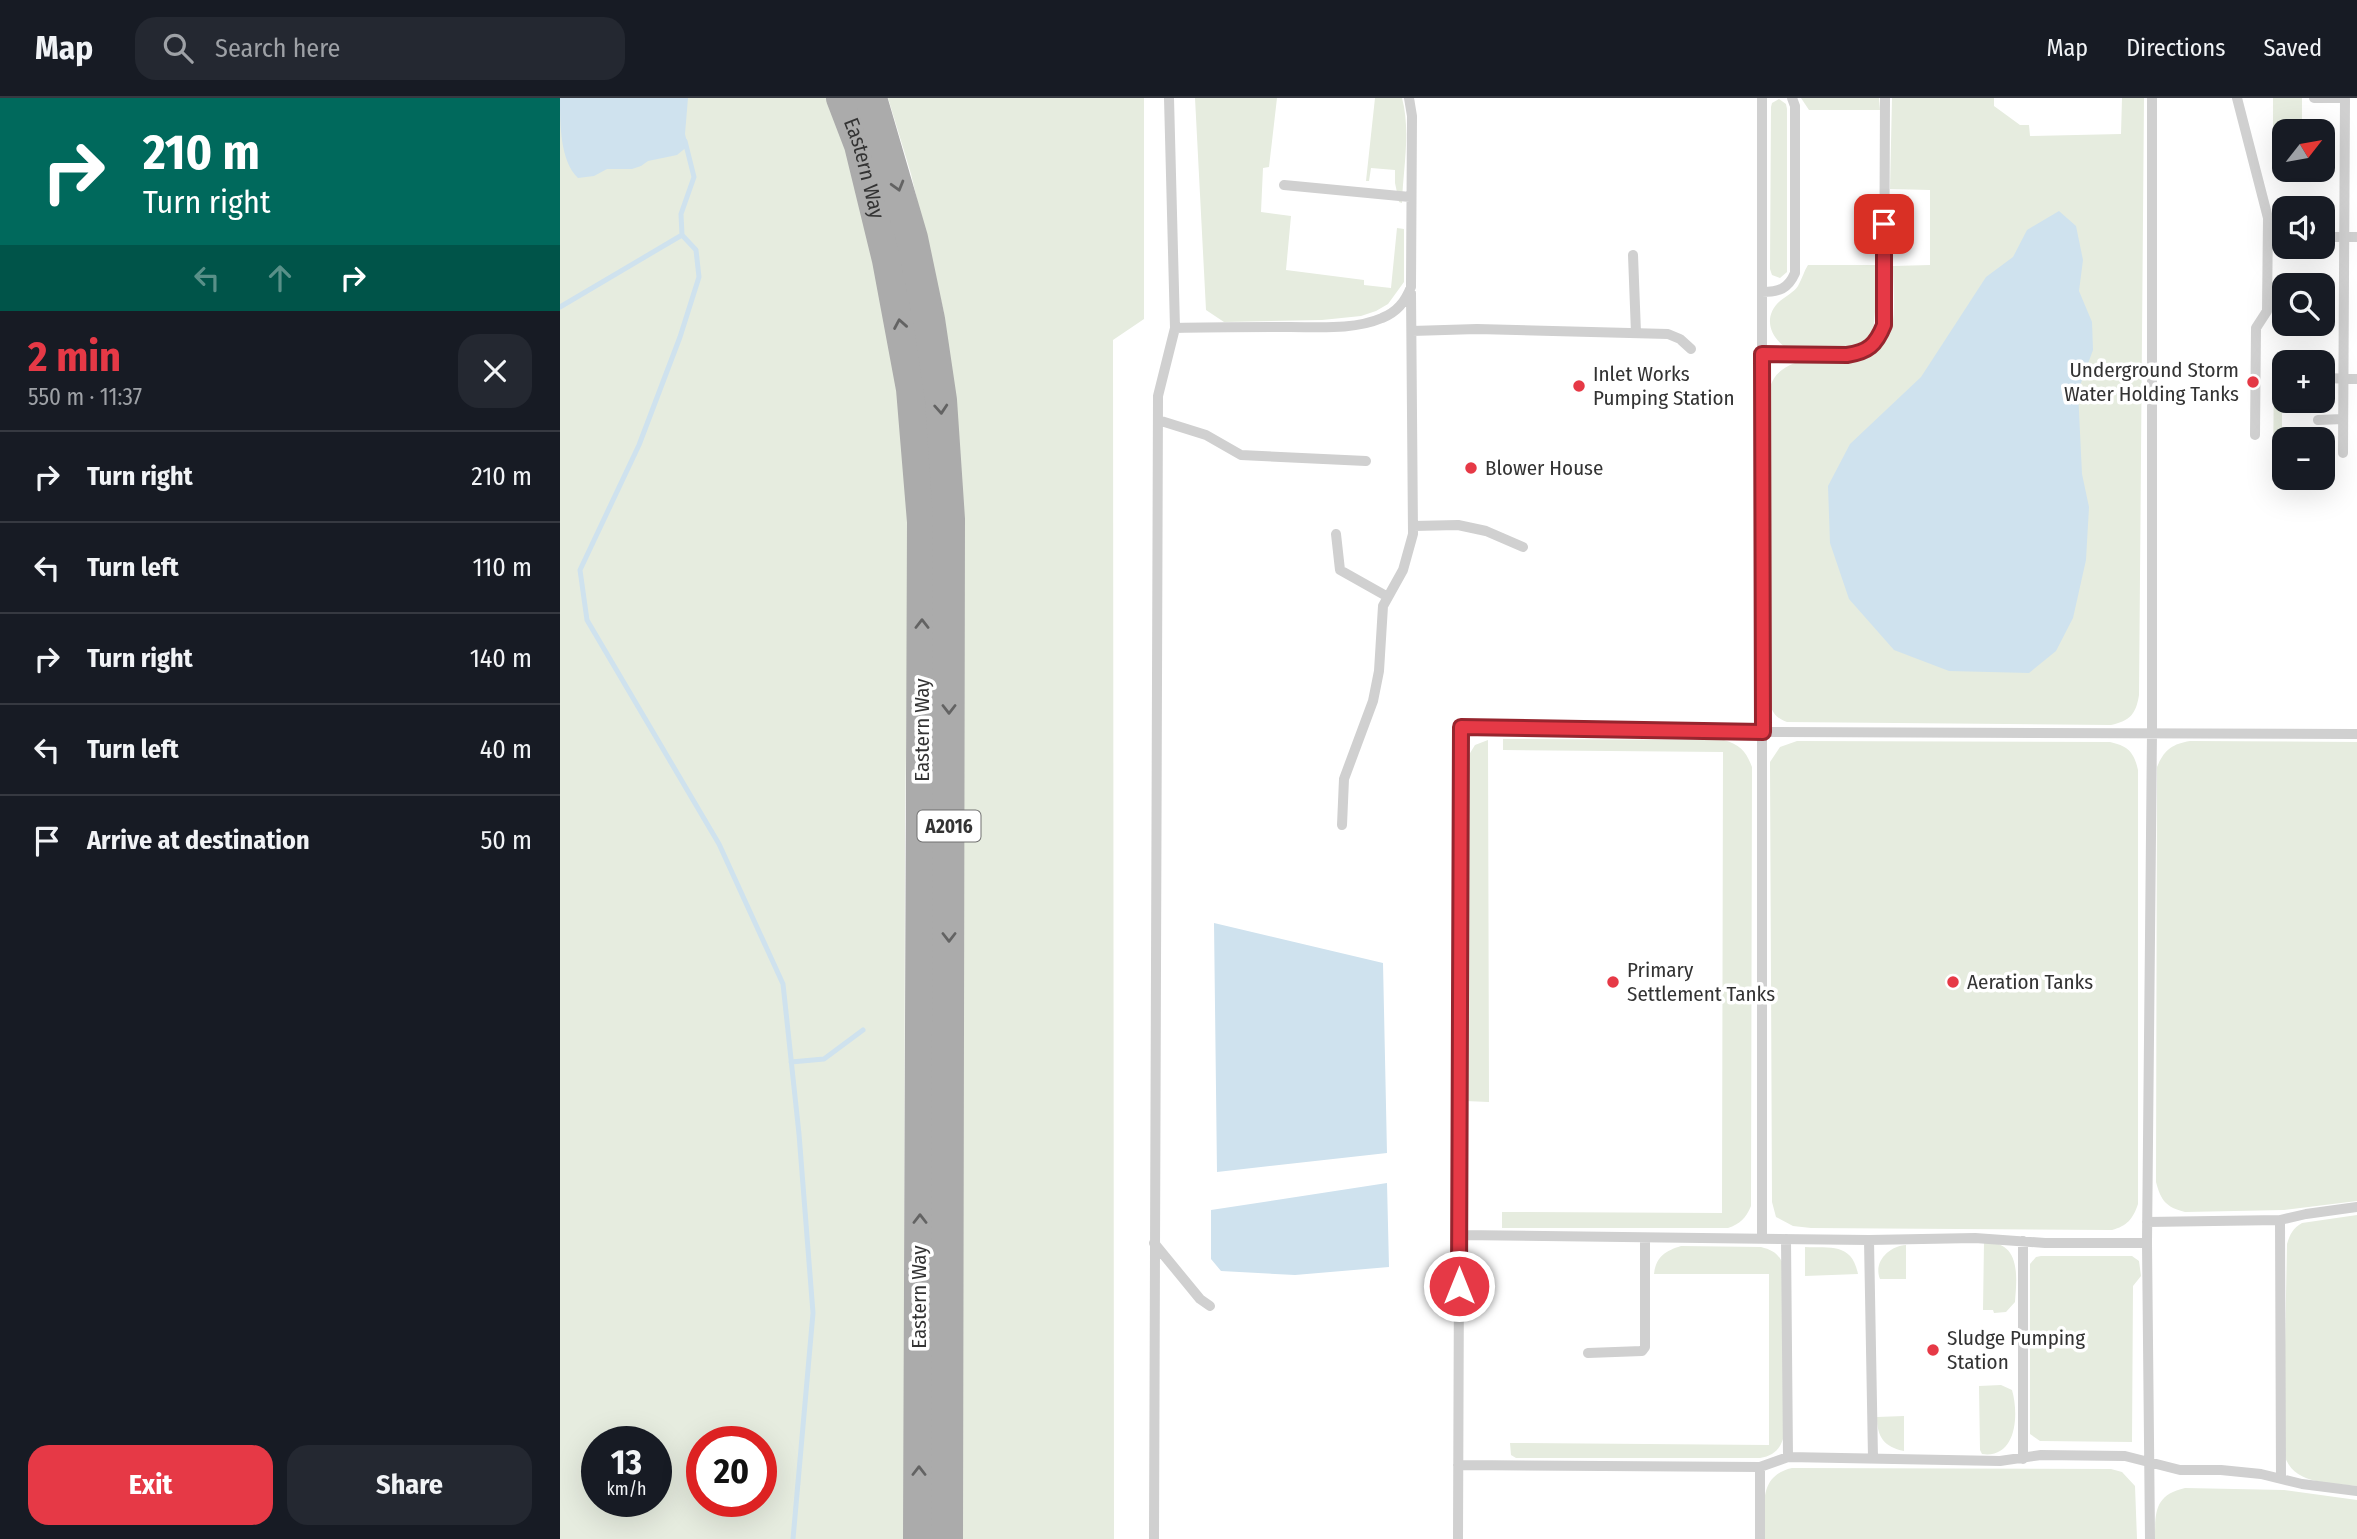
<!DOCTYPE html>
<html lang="en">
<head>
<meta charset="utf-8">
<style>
  :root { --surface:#171b24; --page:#242831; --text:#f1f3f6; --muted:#9ea1a6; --line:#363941; --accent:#e63946 }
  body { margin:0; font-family:"Fira Sans Condensed",sans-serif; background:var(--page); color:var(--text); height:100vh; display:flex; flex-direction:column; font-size:26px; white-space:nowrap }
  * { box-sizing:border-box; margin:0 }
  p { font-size:23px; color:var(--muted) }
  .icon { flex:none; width:38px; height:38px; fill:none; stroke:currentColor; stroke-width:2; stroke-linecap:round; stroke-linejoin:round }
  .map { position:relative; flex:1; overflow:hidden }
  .drawer { display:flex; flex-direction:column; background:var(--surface); width:560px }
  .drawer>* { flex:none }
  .banner { background:#00695c; color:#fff; overflow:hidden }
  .needle { width:46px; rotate:59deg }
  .buttons { position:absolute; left:1712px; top:21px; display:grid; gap:14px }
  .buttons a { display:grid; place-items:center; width:63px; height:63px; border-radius:14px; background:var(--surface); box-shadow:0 7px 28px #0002; font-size:35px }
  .speed { position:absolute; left:21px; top:1328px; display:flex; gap:14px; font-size:35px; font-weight:700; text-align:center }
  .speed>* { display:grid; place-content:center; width:91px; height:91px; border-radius:50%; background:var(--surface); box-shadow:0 7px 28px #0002; line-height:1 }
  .speed small { font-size:18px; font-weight:400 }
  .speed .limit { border:10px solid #d22; background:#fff; color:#111 }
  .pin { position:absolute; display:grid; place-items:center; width:60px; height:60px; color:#fff; margin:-30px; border-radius:14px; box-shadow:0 4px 10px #0006 }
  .me { position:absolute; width:77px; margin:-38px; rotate:0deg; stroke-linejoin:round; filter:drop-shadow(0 0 5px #0008) }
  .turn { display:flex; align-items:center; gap:24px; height:147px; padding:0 28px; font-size:32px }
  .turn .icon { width:91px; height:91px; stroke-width:2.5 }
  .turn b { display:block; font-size:49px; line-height:60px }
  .lanes { display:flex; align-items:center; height:66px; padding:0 28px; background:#0003; justify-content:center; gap:35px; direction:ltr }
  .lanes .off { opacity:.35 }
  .round { display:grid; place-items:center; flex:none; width:74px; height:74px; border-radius:21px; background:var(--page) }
  .headline { display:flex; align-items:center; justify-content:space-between; height:119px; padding:0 28px }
  h1 { font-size:42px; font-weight:700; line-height:52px; color:var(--accent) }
  .button { display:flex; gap:14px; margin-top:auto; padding:14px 28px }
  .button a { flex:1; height:80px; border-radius:21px; background:var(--accent); color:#fff; font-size:28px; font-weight:700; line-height:80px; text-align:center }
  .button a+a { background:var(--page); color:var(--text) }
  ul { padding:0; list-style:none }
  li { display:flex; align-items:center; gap:21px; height:91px; padding:0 28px; border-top:2px solid var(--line) }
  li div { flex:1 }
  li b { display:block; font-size:26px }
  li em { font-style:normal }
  header { display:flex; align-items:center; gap:42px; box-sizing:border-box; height:98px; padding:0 35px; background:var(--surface); border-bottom:2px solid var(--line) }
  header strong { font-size:33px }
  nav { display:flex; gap:38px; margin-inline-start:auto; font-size:24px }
  .search { width:490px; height:63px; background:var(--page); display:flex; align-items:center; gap:18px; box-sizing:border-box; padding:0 24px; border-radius:21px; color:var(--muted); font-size:26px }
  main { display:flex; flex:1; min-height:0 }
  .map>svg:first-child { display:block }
  .green { fill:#e6ecdf; fill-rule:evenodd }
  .water { fill:#cfe2ee }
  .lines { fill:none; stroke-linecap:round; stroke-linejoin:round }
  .stream { stroke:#cfe2ee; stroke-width:5 }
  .lane { stroke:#d0d0d0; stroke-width:10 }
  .primary { stroke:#ababab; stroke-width:32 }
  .oneway { stroke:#636363 }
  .route-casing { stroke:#96252e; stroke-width:18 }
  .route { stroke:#e63946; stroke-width:12 }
  .poi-dot { fill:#e63946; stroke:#fff; stroke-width:2.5 }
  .labels { text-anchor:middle; stroke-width:7; stroke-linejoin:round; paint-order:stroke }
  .shield { fill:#fff; stroke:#707070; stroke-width:2 }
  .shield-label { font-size:19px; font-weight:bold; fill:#333 }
  .street-label { font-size:21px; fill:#333; stroke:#fff }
  .poi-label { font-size:21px; fill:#333; stroke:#fff; text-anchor:start }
</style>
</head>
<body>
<header>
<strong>Map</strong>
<div class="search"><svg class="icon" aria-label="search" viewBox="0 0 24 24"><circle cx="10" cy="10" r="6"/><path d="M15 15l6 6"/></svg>Search here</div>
<nav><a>Map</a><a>Directions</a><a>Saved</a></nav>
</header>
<main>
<section class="drawer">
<div class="banner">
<div class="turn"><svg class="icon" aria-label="right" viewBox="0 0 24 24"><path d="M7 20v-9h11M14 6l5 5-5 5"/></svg><div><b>210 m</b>Turn right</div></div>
<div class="lanes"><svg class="icon off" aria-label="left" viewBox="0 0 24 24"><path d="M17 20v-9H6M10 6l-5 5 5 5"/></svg><svg class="icon off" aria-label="ahead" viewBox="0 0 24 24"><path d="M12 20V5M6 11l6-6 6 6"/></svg><svg class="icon" aria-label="right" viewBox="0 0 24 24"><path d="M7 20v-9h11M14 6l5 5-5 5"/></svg></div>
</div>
<div class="headline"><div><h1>2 min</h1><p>550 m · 11:37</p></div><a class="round"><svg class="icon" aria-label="close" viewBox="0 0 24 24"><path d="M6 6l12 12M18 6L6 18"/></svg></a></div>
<ul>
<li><svg class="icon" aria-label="right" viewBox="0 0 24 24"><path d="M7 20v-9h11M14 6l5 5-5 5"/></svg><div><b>Turn right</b></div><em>210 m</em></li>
<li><svg class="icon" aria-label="left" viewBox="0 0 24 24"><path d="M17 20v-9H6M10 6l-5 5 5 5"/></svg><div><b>Turn left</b></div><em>110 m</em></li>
<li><svg class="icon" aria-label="right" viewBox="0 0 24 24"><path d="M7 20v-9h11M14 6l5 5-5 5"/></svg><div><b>Turn right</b></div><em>140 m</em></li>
<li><svg class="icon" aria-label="left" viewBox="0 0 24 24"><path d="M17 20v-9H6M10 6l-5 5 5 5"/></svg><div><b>Turn left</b></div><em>40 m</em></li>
<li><svg class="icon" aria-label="arrive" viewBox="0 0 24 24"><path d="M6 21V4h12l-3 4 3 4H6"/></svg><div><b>Arrive at destination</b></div><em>50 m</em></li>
</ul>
<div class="button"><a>Exit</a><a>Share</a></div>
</section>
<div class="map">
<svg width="1797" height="1441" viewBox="0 0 1797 1441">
  <rect width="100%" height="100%" fill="#fff"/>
  <path class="green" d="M0 0H269L315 111 340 302 349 447 345 722 344 1441H0ZM37 1344H96V1404H37ZM142 1344H201V1404H142Z
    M328 0H584V221L553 242 554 1441H398L399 339 384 215 351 76Z
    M635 0H717L709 69 703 70 701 114 731 118 726 172 804 182V187L831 190 837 130 844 131V184L828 206 816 213 801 218 762 222 664 224 646 212Z
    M815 0H842C851 33 843 72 842 105L839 104 835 85V72L811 70 809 83H806Z
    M1241 0H1319L1320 12H1249Z
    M1332 0H1434V8L1460 27H1469L1470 38 1561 36 1562 0H1584L1579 597C1576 616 1570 623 1551 627L1227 624C1213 619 1210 611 1209 596L1210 290C1213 277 1222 270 1235 265 1268 264 1323 270 1332 228 1336 209 1333 187 1333 168L1370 167V92L1330 91Z
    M1713 0H1742V33H1724V52H1713Z
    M1219 1 1226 6 1227 11V174L1220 180 1212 177 1210 171 1211 9 1212 5Z
    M1248 167H1319L1313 237C1307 246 1301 249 1290 251L1227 250C1209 239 1203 218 1220 203 1226 198 1234 194 1238 188 1242 181 1244 173 1248 167Z
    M1714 272H1724V303H1741V315H1722V329L1741 330V341H1724V372L1713 371Z
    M943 641 1164 642C1180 647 1186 653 1192 669L1191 1108C1186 1120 1180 1126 1168 1130H942V1114L1162 1115 1163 654 943 652Z
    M928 642 929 1004 905 1003 907 660 915 647Z
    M1237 643 1550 644C1568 648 1574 654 1578 672V1106C1573 1121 1567 1128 1552 1132L1251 1130 1233 1128 1216 1119 1212 1104 1210 664 1220 649Z
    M1630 643 1797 644V1103L1724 1112 1625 1114C1606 1109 1601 1103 1596 1084L1597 669C1604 652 1612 646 1630 643Z
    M1797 1117V1388C1768 1384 1729 1388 1723 1351L1727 1146C1730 1136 1733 1130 1742 1125Z
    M1424 1144C1461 1143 1457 1178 1455 1204L1446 1214 1434 1215 1433 1212H1423Z
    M1346 1147V1181H1320C1313 1164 1329 1148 1346 1147Z
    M1121 1148 1201 1149C1213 1152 1219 1156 1224 1168L1223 1341C1219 1353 1212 1358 1200 1360H956L951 1357 950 1345 1209 1347V1176H1094C1096 1159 1105 1153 1121 1148Z
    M1245 1149C1271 1150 1292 1145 1298 1176L1245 1178Z
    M1481 1158H1572L1579 1163 1581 1178 1573 1188 1572 1344 1480 1343 1470 1336V1166L1476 1159Z
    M1441 1287 1452 1292C1459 1316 1457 1361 1422 1356L1420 1352 1419 1288Z
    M1344 1318V1353C1324 1349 1317 1339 1317 1319Z
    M1232 1370 1551 1371 1562 1374 1575 1388 1577 1441H1205C1205 1412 1196 1378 1232 1370Z
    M1625 1390 1724 1392 1797 1402V1441H1595C1595 1413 1595 1397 1625 1390Z"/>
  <path class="water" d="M0 0H128L125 36 128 48 117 57 88 63 81 68 72 71H47L34 78 18 80C0 63 0 26 0 0Z
    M1499 113 1516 128 1523 162 1519 193 1532 224 1533 252 1518 293 1522 376 1529 409 1526 462 1513 520 1496 553 1469 575 1389 573 1334 552 1289 501 1270 445 1268 388 1290 346 1361 279 1426 179 1453 159 1467 132Z
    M654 825 823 865 827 1055 657 1074Z
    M827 1085 829 1169 735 1177 661 1173 651 1161V1112Z"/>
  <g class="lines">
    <path class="stream" d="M125 43 134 79 121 116 122 137 136 152 139 179 120 239 79 347 20 472 27 522 159 746 223 886 239 1036 253 1215 233 1441
      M0 209 122 137
      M231 964 264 961 303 932"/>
    <path class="lane" d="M609 0 615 230
      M1677 0 1708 120 1707 213 1696 230 1695 337
      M1754 0H1785
      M724 87 850 99
      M1708 139H1724
      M1762 139H1797
      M1073 157 1076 235
      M1202 194C1219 194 1228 191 1235 175V8L1232 0
      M852 233 917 231 1108 236 1120 241 1131 251
      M1202 256 1287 257C1308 254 1317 247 1324 227L1325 0
      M1762 280 1797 281
      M598 322 646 337 681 357 806 363
      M1758 322 1783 321
      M1783 355 1785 0
      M853 428 898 427 926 433 963 449
      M776 436 780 472 828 499
      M782 727 784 681 813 603 819 573 823 508 843 472 853 436 851 195
      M1720 1122 1721 1380
      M1587 1124 1720 1122 1746 1116 1797 1109
      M899 1137 1309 1142 1415 1140 1485 1145H1587
      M1202 1141V0
      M1226 1141 1228 1359
      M1309 1142 1313 1360
      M594 1145 640 1201 650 1208
      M1028 1255 1082 1253 1085 1249V1140
      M1463 1361V1143
      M898 1367 1200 1369 1228 1359 1440 1363 1481 1357 1565 1358 1620 1372H1661L1701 1376 1742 1386 1797 1393
      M594 1441 598 298 615 230C654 229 692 229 730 229 760 229 794 232 822 220 837 214 845 204 851 189L852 18 849 0
      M898 1441 901 630 1203 634 1797 636
      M1200 1441V1369
      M1590 1441 1587 1145 1592 635V0"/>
    <g class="primary">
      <path id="s1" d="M282 0 300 47 328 162 352 291 363 424 359 1441"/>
      <path d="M311 0 352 140 369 221 381 302 389 421 387 1441"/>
    </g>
  </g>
  <defs><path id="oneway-chevron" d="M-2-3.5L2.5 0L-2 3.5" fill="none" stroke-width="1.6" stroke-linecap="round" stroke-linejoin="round" transform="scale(1.75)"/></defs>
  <g class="oneway">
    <use href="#oneway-chevron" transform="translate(338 88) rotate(74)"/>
    <use href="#oneway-chevron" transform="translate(340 226) rotate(-100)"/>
    <use href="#oneway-chevron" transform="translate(381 311) rotate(86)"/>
    <use href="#oneway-chevron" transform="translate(362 526) rotate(-90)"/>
    <use href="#oneway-chevron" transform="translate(389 611) rotate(90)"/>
    <use href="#oneway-chevron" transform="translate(389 839) rotate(90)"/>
    <use href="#oneway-chevron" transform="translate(360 1121) rotate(-90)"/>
    <use href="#oneway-chevron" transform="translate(359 1373) rotate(-90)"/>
  </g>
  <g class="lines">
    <g class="route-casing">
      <path id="route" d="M899 1188 901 629 1203 634 1202 256 1287 257C1308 254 1316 247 1324 227V126"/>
    </g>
    <use href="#route" class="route"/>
  </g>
  <g class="poi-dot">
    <circle cx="1693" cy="284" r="7"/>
    <circle cx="1019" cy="288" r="7"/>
    <circle cx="911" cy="370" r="7"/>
    <circle cx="1053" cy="884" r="7"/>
    <circle cx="1393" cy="884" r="7"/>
    <circle cx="1373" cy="1252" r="7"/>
  </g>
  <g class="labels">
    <rect class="shield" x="357.5" y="712.5" width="63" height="31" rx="5"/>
    <g class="shield-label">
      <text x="389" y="735">A2016</text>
    </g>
    <g class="street-label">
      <text dy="7" stroke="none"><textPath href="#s1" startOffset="74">Eastern Way</textPath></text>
      <text transform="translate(362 632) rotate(-90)" y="7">Eastern Way</text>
      <text transform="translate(359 1199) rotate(-90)" y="7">Eastern Way</text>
    </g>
    <g class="poi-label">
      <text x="1679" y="279" text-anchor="end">Underground Storm<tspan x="1679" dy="24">Water Holding Tanks</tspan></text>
      <text x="1033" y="283">Inlet Works<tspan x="1033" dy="24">Pumping Station</tspan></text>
      <text x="925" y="377">Blower House</text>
      <text x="1067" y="879">Primary<tspan x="1067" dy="24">Settlement Tanks</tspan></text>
      <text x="1407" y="891">Aeration Tanks</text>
      <text x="1387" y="1247">Sludge Pumping<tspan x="1387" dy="24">Station</tspan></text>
    </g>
  </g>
</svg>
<div class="buttons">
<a><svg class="needle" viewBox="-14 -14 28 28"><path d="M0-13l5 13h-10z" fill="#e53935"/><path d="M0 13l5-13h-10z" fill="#9ea1a6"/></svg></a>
<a><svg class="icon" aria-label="sound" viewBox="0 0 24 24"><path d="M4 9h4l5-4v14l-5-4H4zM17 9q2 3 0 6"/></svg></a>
<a><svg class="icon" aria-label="search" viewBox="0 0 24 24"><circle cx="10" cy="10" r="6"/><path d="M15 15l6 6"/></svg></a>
<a>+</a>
<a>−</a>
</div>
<div class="speed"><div>13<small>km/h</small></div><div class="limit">20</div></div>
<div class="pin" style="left:1324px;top:126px;background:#d93025"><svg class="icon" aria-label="arrive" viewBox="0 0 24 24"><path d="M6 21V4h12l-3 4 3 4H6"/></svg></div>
<svg class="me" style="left:899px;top:1188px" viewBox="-20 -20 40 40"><circle r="17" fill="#e63946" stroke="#fff" stroke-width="3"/><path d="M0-11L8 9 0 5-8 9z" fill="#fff"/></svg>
</div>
</main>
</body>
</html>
